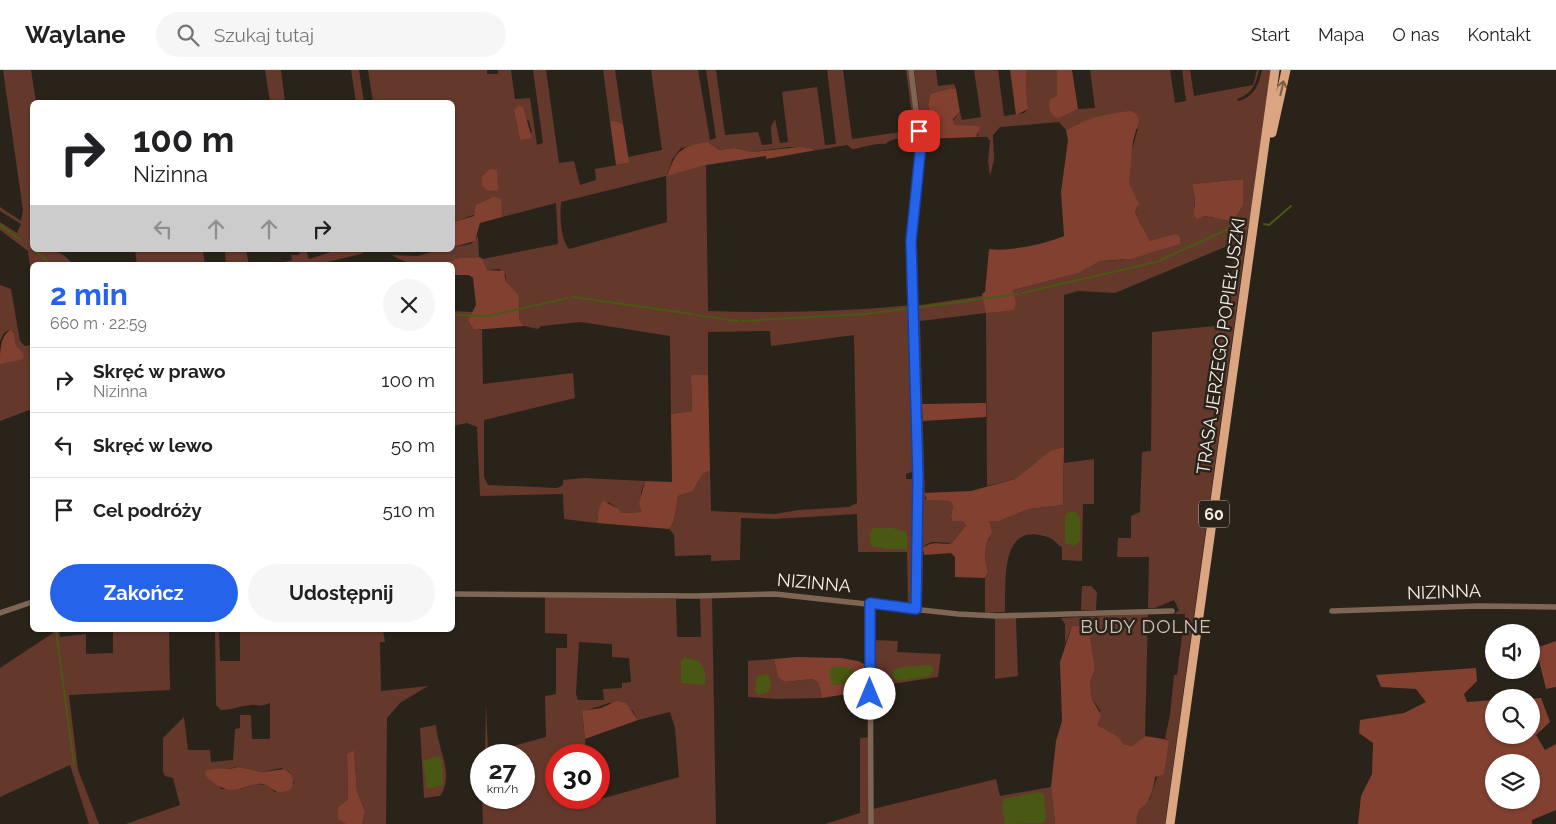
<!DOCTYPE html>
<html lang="pl">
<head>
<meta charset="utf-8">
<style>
  :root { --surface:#fff; --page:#f6f6f6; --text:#202124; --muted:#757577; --line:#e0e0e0; --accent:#2563eb }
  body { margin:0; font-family:Raleway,sans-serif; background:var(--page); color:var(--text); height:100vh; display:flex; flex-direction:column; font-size:19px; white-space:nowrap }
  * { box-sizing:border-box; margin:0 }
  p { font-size:16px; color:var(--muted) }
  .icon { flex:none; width:28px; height:28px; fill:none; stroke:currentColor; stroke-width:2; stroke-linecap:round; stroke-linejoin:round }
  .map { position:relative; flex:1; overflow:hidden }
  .drawer { position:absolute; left:30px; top:192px; width:425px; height:370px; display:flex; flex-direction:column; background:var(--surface); border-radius:8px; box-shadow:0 1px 4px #0004 }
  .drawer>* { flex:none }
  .banner { position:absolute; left:30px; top:30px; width:425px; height:152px; border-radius:8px; box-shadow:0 1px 4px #0004; background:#fff; color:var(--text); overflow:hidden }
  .tools { position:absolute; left:1485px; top:554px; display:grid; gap:10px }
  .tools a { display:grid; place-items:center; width:55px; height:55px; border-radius:50%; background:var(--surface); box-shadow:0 1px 4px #0004; font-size:25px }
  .speed { position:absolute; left:470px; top:674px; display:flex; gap:10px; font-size:25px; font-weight:700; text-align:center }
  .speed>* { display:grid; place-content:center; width:65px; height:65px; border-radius:50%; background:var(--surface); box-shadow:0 1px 4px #0004; line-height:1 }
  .speed small { font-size:12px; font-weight:400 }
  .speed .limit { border:8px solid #d22; background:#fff; color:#111 }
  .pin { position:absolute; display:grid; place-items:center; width:42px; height:42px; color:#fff; margin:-21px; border-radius:10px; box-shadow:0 2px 8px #0006 }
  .me { position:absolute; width:55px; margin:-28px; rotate:0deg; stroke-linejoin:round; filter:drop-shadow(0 0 4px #0008) }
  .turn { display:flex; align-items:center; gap:18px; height:105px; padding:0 20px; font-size:22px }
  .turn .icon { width:65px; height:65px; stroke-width:2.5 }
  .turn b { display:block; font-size:35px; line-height:42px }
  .lanes { display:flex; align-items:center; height:48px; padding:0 20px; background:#0003; justify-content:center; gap:25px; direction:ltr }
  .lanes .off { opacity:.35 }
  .round { display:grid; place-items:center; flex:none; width:52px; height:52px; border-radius:26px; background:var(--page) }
  .overview { display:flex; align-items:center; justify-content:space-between; height:85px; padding:0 20px }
  h1 { font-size:30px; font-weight:700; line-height:38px; color:var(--accent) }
  .cta { display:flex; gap:10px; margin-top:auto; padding:10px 20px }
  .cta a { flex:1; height:58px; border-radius:30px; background:var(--accent); color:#fff; font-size:20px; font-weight:700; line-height:58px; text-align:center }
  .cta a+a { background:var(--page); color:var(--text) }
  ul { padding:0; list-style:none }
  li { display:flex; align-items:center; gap:15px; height:65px; padding:0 20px; border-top:1px solid var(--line) }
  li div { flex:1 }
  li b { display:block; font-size:19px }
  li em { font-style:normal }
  header { display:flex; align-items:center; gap:30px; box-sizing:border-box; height:70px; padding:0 25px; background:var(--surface); border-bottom:1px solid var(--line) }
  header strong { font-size:24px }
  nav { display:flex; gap:28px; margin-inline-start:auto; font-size:18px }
  .search { width:350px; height:45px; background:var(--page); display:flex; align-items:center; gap:12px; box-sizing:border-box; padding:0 18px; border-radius:28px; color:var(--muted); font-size:19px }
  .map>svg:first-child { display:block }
  .green { fill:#65382c; fill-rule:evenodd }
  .forest { fill:#824030; fill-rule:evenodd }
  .water { fill:#495913 }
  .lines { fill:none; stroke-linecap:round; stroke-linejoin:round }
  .stream { stroke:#495913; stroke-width:2 }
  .minor { stroke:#7f6553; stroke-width:5.5 }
  .primary { stroke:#daa580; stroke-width:9 }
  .oneway { stroke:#795e47 }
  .route-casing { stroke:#184099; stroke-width:12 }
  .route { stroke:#2563eb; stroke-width:9 }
  .labels { text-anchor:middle; stroke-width:5; stroke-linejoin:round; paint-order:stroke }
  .shield { fill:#2a2319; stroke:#b7b2aa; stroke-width:1 }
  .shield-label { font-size:16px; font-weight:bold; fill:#f4efe8 }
  .street-label { font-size:18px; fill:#f4efe8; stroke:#2a2319 }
  .neighbourhood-label { font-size:19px; letter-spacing:1px; fill:#cdc4b7; stroke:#2a2319 }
</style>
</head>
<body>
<header>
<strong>Waylane</strong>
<div class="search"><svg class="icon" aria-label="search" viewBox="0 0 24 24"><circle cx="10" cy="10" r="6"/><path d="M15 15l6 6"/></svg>Szukaj tutaj</div>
<nav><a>Start</a><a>Mapa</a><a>O nas</a><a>Kontakt</a></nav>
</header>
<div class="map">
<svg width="1556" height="754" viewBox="0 0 1556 754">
  <rect width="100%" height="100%" fill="#2a2319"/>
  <path class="green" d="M3 0H31L36 32H32V180C51 180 62 179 73 195H32V211L28 181 0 160V152L17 163 21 154 0 141V137L21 151 23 140Z
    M265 0H281L285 32H270Z
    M351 0H359L364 32H356Z
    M368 0H487V4H498V0H511L515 29 530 28 537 75 543 73 533 0H546L559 93 574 91 580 115 596 110 595 99 628 93V87L662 80 651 0H698L710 70 716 68 706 0H716L725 65 758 62 762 75 772 74 771 57 775 49 780 73 788 72 782 22 817 17 825 75 836 74 827 0H843L852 69 914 60 906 0H910L919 73C911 66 893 67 885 74 873 73 864 78 852 79L847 75 818 80 789 77 753 82 734 78 719 80 711 75 681 78 672 90 667 105 706 95 708 241C776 243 844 242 911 235L915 401 906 404V409H914L916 412 913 533 908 535 907 482H858L857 444 775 449 741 448 740 490 711 491V485L675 486 674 465 669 459 674 451 678 426 693 421 702 405 710 400 711 441 774 444 799 440 849 437 857 433 854 265 771 276 770 261 708 262V305H691L692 341 671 344 670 266 581 252 541 256 538 259 524 256 520 251C516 230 527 230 506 212V205L499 199 487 200 483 189 558 174 556 133 502 147 500 136 453 152 452 32H373ZM514 41 529 51 532 62 520 70ZM666 106 667 152 569 179C560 168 560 146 561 132Z
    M603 0H615L623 54 610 52Z
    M914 0H936L938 16 954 14 956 19 951 18 930 24 928 36 931 43 922 59Z
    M974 0H998L1004 46 1024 43 1028 39 1026 17 1027 0H1057V25L1050 29 1061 45 1078 39 1095 38 1090 0H1170L1175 33 1186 31 1182 0H1190L1194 26 1253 15 1257 0H1259C1256 14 1252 24 1237 29L1238 31C1254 27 1259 15 1262 0H1273L1253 137 1247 163 1165 754H1137L1136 745 1139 738 1150 729 1169 670 1165 668 1170 645 1174 605H1177L1185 544H1174L1179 540 1174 530 1155 538H1148L1149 487H1117L1118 468H1131V446L1140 442 1142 382 1151 381 1152 262 1226 255 1236 175 1225 177 1115 223 1078 221 1064 225V377L1051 380 1015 409 987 416 986 243 920 251 925 429 950 431 953 436 951 446 952 451H962L966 455 952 473 932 472 925 475 923 482 922 537 918 531 914 236 982 226 1016 232 1013 220 1073 204 1100 191 1123 190 1161 180 1157 171H1150C1146 161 1138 152 1135 141L1138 137C1137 127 1130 123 1129 113 1127 102 1134 69 1138 59L1079 53 1066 60 1059 52 1000 57 993 65 994 90 990 106 988 91 990 71 987 67H976L979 64 955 56 952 52 960 42 962 50 981 47ZM1242 109 1213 148 1204 146 1194 136 1195 129 1192 114Z
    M478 166 479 187C463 187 455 192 441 195 428 198 402 193 392 185L418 186 438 180H452L453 177 471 174Z
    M135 180H203L205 195H137Z
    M246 180 249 195H226L225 182Z
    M302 180H306L309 189 337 180H368L361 184 315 195H274L292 190 291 185H298Z
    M0 215 11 219 20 271 25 276 32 275V339L0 351V295L6 291H15L19 279 16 275 14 263 9 260 4 263 0 271Z
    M452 241 472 242 468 250 474 260H482L483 314 573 303 575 328 484 350V407L488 415 557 418 563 415V410L584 408 645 411 641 422 642 442 621 443 619 439 608 432 597 448V453L564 449 563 424 480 426 477 357 467 353 453 356Z
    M1094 389V434H1083L1082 491 1062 490V477C1057 475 1055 470 1050 468 999 448 1006 512 1005 542L985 543V508L988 502 985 489 986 475 990 468 989 451H999L1029 439 1063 435 1064 393Z
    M1082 516H1091L1097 522 1096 540H1081Z
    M545 526 676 529 677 567H701L700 528H712L716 754H483L482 728H524V685H485L486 633 488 683 546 667 545 626 556 624V578H567V564L545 563ZM579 572 612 574V587L629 588 631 612 622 613V618L603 619 604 630H578L576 624ZM609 633 632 640 638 650 670 642 675 658 679 707 597 730 587 732 586 728H556V685H585V669L582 642Z
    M1148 544 1145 666 1132 676 1123 674 1097 655 1100 640 1092 629 1090 612 1095 600 1082 555 1072 556 1065 574V554L1061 548Z
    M995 548H1016L1018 606 995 609Z
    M53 560H59L60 567 86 564V584L113 583V560H169L170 620 69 625 78 700 99 754H89L70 695 0 727V598L53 563Z
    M215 560H219L220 591H240V560H383L385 572H380L381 621 428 616 400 633 387 648 386 754H362L365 742 357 721 354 680 347 684 348 729 338 737 342 750 346 754H126L180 735 173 708 165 706 163 702V668L184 647 188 680H210L211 692 233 690 235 659 240 658V645H251L252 669H270V633C257 638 260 634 250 635 240 636 231 640 221 640L216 635ZM238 697 263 702 281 698 289 701 294 713 275 722 266 715 258 714 241 719H221L219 715V700Z
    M872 570 898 571 897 582 941 584 938 607 872 617Z
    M774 589 778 607 784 612 813 609 818 612 822 628 777 629 748 627V591Z
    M436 655C437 678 455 704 440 726L424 728 420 658Z
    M868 667 869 754H825L860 743V668Z
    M996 709 1000 726 1051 717 1055 754H873V739Z"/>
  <path class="forest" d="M1010 0H1027L1026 17 1028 39 1016 45Z
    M1057 0H1072L1078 39 1058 48C1049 45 1048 37 1050 29L1057 25Z
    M951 18 956 19 960 42 953 49 954 55 980 56 976 67 923 69C923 61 925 47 931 43L928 36 930 24Z
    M518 35 523 37 532 68 520 70 514 41Z
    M1131 41 1136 44 1139 50 1133 71 1129 113 1139 134 1135 141C1138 152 1146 161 1150 171L1176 164 1180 167V174L1131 189 1100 191 1078 203 1013 220 1016 232 1014 240 986 243 982 224 985 222 989 179C1008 182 1045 174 1064 166L1061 122 1068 70 1066 60C1087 48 1108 43 1131 41Z
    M614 51 623 54 629 91 628 93 616 95 610 52Z
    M707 72 719 80 734 78 753 82 800 77 817 80 766 89V86L706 95 667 106C676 81 680 77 707 72Z
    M490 99 497 100 498 121 486 120 482 115V107Z
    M1243 109V135L1233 151 1204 146 1197 149 1194 145 1195 129 1192 114Z
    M494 127 501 129 502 147 480 153 475 171 453 177V152L474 146 476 135Z
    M479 187 483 189 487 200 504 201 506 212C527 230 516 229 520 251L524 256 474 260 468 250 476 235 473 208 469 205H453L452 195H441L460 188Z
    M10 260 14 263 16 275 23 283 24 288C16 293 8 290 0 295 0 281 0 267 10 260Z
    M691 305H708L710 400 702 405 693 421 678 426 674 451 669 459 597 453 599 438 603 431 619 439 621 443 642 442 639 434 645 411 672 412 671 344 692 341Z
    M986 333V347L923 351 922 334Z
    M1064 377 1063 435 1029 439 999 451H989L992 462 986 475 985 489 988 502 985 508 955 507V487L951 483 924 485 923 478C934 469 941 476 952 473L966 455 962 451H952L951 446 953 436 950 431 927 430 924 423 971 421 1015 409 1051 380Z
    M1082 555H1088L1095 600 1090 612 1092 629 1101 645 1097 655 1118 667 1123 674 1132 676 1145 666 1169 670 1164 704 1155 707C1154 714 1153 721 1150 727 1145 739 1135 736 1137 754H1055L1051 717 1056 671 1062 651 1060 592 1072 556Z
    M1556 571V617L1546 619 1536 578Z
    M797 587 841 588 858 591 868 596V617L859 622 822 628 818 612 813 609 784 612 778 607 774 589Z
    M1476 598 1477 611 1464 624 1467 632 1494 630V665H1531V629L1541 628 1550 652 1536 665 1545 680 1556 674V740L1532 750V754H1358L1361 726 1372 704 1373 673 1359 663 1360 650 1404 643 1426 632 1416 619 1381 617 1376 605ZM1494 692H1531V730H1494Z
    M617 631 626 633 638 650 585 669 582 641 601 638Z
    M354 680 357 721 365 742 362 754H346L338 749V737L348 729 347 684Z
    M238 697 263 702 285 699C294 705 295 712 290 720 270 727 271 712 258 714 241 717 233 725 217 715 211 710 207 711 205 702 213 696 227 701 238 697Z"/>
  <path class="water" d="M1069 442H1076L1080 448V471L1074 476 1065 473V445Z
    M873 458H892L907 462V479H887L871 476 869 465Z
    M684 587 699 591 705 602V615L681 613V591Z
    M929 595 933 597V601L929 606 899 611 894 609 892 605 894 600 901 597Z
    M835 596 851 598 858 608 850 614 832 615 829 601Z
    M768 604 771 611 769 622 758 625 755 620 757 606Z
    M438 686 442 690 443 715 427 719 423 691Z
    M1039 722 1044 725 1046 747 1044 753 1005 754 1002 737 1004 729Z"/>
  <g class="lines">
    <path class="stream" d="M1264 154 1269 155 1291 136
      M0 155 21 170
      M35 181 52 195
      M1022 223 1156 192 1246 151
      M573 227 691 244
      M915 238 1018 224
      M452 245 488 246 568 228
      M696 245 738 251
      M742 251 866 244 911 238
      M56 560 74 695"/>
    <path class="minor" d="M911 0 921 79 911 171 919 426 916 539
      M452 524 695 526 775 524 958 544 996 546 1172 541
      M870 533 871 754
      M1332 541 1477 536 1556 537
      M0 543 32 532"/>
    <path class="primary" d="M1272 63 1286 0
      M1170 754 1275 0"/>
  </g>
  <defs><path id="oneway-shaft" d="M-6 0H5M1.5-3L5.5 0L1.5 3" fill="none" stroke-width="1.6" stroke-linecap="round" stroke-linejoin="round" transform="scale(1.25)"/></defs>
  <use class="oneway" href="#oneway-shaft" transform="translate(1282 18) rotate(-77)"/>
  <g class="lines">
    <g class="route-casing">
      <path id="route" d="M870 624V533L916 539 918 406 911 171 920 84 919 61"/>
    </g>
    <use href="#route" class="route"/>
  </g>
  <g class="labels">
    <rect class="shield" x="1199" y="430.5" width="30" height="27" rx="4"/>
    <g class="shield-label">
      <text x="1214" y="450">60</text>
    </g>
    <g class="street-label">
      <text transform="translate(1221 276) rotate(-82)" y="6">TRASA JERZEGO POPIEŁUSZKI</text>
      <text transform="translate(814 513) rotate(5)" y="6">NIZINNA</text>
      <text transform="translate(1444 522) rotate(-2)" y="6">NIZINNA</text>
    </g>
    <g class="neighbourhood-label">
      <text x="1146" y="563">BUDY DOLNE</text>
    </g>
  </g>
</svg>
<div class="tools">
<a><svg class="icon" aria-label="sound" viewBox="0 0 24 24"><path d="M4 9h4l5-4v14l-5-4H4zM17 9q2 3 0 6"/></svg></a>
<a><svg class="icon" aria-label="search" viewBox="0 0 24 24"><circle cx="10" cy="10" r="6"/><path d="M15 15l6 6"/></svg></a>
<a><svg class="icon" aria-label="layers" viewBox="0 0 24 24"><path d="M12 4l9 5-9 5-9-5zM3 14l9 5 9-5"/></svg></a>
</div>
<div class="speed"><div>27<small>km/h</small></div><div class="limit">30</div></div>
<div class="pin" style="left:919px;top:61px;background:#d93025"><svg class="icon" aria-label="arrive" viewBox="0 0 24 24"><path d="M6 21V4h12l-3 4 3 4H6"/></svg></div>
<svg class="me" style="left:870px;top:624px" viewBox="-20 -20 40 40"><circle r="19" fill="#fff"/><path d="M0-13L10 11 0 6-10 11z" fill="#2563eb"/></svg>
<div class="banner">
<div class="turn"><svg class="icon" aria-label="right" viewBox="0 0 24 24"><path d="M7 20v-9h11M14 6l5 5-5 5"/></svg><div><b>100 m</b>Nizinna</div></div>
<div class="lanes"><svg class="icon off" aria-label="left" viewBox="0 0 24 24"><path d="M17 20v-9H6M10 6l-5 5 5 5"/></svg><svg class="icon off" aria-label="ahead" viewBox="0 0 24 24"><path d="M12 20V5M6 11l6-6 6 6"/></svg><svg class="icon off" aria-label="ahead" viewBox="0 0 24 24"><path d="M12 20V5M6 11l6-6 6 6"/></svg><svg class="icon" aria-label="right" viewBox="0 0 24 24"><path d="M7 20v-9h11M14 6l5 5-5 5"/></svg></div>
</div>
<section class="drawer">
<div class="overview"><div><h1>2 min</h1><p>660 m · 22:59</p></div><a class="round"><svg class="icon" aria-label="close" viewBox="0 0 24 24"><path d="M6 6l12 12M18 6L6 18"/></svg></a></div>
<ul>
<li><svg class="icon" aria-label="right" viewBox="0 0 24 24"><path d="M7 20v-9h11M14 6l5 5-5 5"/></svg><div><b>Skręć w prawo</b><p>Nizinna</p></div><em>100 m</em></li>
<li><svg class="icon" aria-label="left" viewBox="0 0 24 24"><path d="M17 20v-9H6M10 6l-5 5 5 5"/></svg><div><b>Skręć w lewo</b></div><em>50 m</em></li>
<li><svg class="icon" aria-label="arrive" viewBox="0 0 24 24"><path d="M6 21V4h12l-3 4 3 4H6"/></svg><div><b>Cel podróży</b></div><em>510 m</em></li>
</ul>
<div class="cta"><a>Zakończ</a><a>Udostępnij</a></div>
</section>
</div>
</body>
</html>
